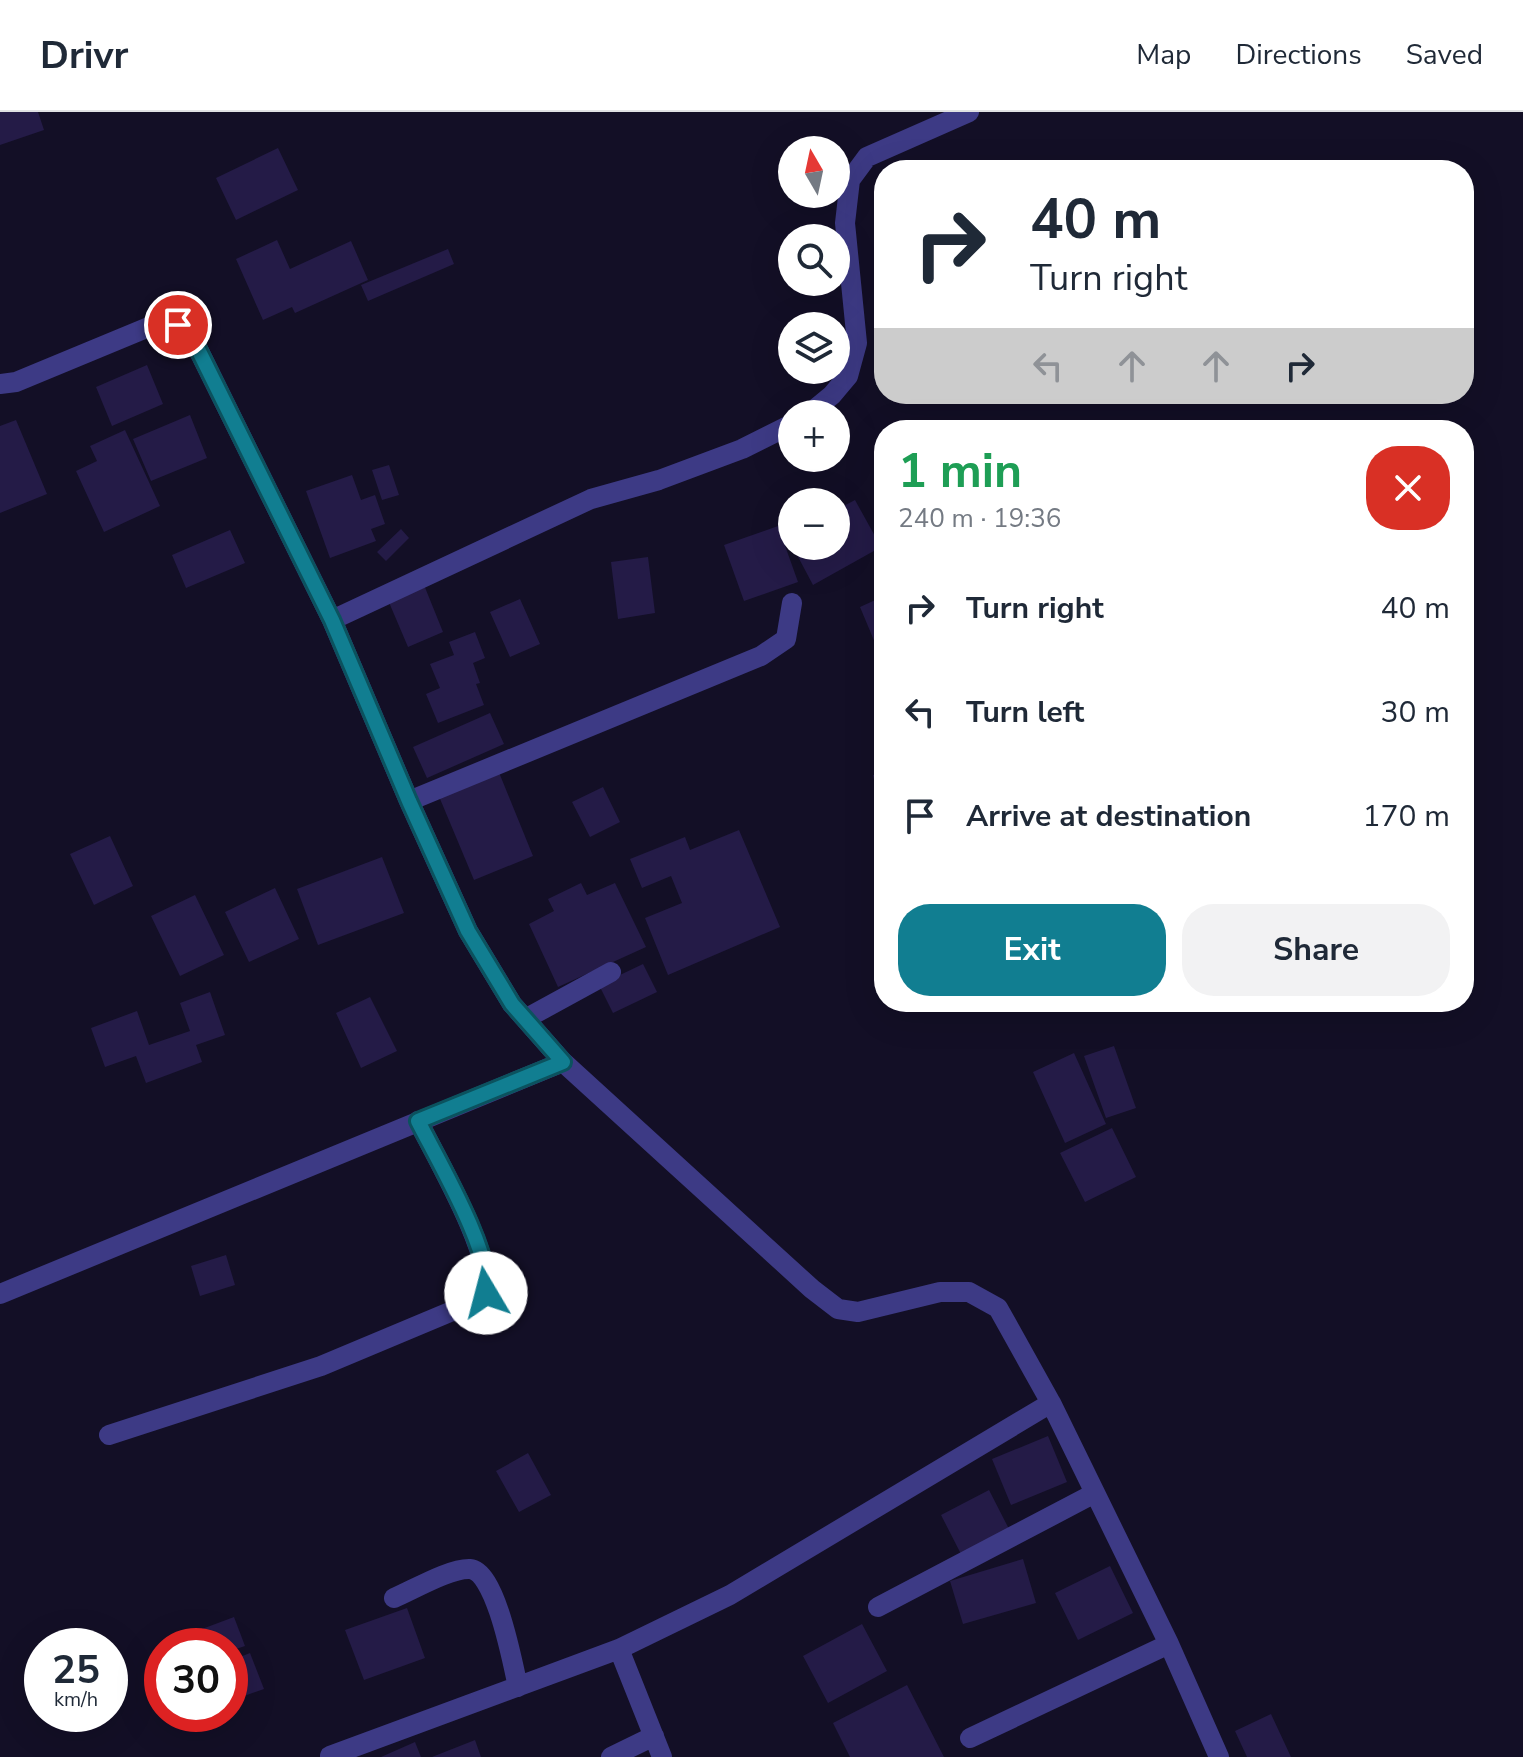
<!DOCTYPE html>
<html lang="en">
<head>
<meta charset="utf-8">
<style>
  :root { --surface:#fff; --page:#f2f2f3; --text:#1f2937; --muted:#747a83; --line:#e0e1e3; --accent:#117e91 }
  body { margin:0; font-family:"Nunito Sans",sans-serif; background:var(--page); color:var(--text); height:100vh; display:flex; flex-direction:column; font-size:30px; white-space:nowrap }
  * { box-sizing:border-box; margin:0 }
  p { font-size:26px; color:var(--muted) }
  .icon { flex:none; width:44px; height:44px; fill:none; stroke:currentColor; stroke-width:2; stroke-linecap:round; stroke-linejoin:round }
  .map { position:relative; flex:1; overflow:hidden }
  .panel { position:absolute; left:874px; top:308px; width:600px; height:592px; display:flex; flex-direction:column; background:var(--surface); border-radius:32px; box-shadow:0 8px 32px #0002 }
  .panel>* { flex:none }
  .hud { position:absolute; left:874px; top:48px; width:600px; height:244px; border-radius:32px; box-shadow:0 8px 32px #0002; background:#fff; color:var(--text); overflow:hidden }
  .needle { width:52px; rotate:351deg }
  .tools { position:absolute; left:778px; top:24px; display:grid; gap:16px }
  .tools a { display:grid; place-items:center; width:72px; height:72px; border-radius:50%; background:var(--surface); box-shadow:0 8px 32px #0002; font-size:40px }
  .speed { position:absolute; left:24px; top:1516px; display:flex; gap:16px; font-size:40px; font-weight:700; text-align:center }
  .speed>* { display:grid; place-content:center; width:104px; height:104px; border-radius:50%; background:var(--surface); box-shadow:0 8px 32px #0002; line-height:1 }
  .speed small { font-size:20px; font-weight:400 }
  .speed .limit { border:12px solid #d22; background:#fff; color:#111 }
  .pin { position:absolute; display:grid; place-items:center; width:68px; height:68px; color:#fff; margin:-34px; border:4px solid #fff; border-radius:50%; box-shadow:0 2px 8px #0007 }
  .me { position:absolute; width:88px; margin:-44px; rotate:352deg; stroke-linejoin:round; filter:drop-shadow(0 0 6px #0008) }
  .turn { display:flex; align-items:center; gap:28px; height:168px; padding:0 24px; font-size:36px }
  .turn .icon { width:104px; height:104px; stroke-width:2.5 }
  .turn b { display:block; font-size:56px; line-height:68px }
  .lanes { display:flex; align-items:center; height:76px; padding:0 24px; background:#0003; justify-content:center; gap:40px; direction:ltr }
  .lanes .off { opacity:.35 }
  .round { display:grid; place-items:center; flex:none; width:84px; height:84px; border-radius:32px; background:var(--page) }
  .headline { display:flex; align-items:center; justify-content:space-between; height:136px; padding:0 24px }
  h1 { font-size:48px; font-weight:700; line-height:60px; color:#1e9e55 }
  .cta { display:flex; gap:16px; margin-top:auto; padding:16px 24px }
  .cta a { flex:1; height:92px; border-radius:32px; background:var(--accent); color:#fff; font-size:32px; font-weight:700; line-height:92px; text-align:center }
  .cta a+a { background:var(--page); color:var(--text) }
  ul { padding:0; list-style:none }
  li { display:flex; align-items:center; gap:24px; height:104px; padding:0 24px }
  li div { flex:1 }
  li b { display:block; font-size:30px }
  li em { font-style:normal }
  header { display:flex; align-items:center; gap:48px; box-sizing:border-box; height:112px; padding:0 40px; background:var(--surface); border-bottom:2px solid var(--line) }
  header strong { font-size:38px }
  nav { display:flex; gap:44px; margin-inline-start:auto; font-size:28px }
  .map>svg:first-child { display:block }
  .building { fill:#241b47 }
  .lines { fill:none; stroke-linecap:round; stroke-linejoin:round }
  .minor { stroke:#3d3a85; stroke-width:20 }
  .route-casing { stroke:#0b525e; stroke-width:20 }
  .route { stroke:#117e91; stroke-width:14 }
</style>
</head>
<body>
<header>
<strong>Drivr</strong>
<nav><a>Map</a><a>Directions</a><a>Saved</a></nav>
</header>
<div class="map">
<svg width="1523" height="1645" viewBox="0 0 1523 1645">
  <rect width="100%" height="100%" fill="#130f26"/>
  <path class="building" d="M0 0H38L44 18 0 33Z
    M278 36 298 78 236 108 216 66Z
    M277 128 290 157 351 129 368 168 295 201 292 195 263 208 236 147Z
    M448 137 454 152 368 189 361 173Z
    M147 253 163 292 112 314 96 275Z
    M190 303 207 346 151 369 133 327Z
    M16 308 47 382 0 401V314Z
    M125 318 160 394 104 420 76 359 97 349 90 334Z
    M389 353 399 383 382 388 372 358Z
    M352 363 361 388 375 383 385 412 371 417 376 429 330 446 306 379Z
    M855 388 881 435 813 473 787 424 792 421V434H836V398Z
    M778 414 798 470 744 489 724 433Z
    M401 417 409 426 386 449 377 440Z
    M230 418 245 451 186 476 172 443Z
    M648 445 655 501 618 507 611 450Z
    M424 473 443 520 408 535 388 488Z
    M884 484V536L878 538 860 495Z
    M520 487 540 532 510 545 490 500Z
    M475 520 485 546 473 551 480 571 476 572 484 593 438 611 426 582 440 576 430 552 454 543 449 530Z
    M490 601 504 632 427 666 413 635Z
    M498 658 533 744 474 768 438 682Z
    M884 661V695H880L873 663Z
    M603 675 620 710 590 725 572 690Z
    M739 718 780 815 668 863 645 806 682 791 671 764 642 776 630 747 685 725 690 738Z
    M110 724 133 774 94 793 70 742Z
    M382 745 404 801 318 833 297 777Z
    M581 771 587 783 615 771 646 835 558 875 529 812 554 799 548 787Z
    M275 776 299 827 249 850 225 800Z
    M195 783 224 843 180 864 151 804Z
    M643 852 657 880 613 901 599 873Z
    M210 880 225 923 196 933 202 950 146 971 136 944 105 955 91 916 137 899 149 933 190 919 180 891Z
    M370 885 397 939 361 956 336 901Z
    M1114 934 1136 996 1106 1006 1084 944Z
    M1074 941 1106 1012 1065 1031 1033 960Z
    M1112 1016 1136 1065 1085 1090 1060 1041Z
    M226 1143 235 1173 200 1184 191 1154Z
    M1048 1324 1067 1370 1011 1393 992 1347Z
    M528 1341 551 1383 519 1400 496 1359Z
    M989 1378 1009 1417 961 1442 941 1403Z
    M1023 1447 1036 1491 963 1512 950 1469Z
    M1110 1454 1133 1501 1078 1528 1055 1481Z
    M407 1496 425 1546 364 1568 345 1518Z
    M234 1505 245 1534 230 1539V1534H199L194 1520Z
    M862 1512 887 1559 828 1591 803 1544Z
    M250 1541 264 1577 230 1589V1549Z
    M907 1573 944 1645H850L833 1611Z
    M1271 1602 1291 1645H1247L1235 1619Z
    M475 1628 481 1645H432Z
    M415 1630 421 1645H381Z"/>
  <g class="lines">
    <path class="minor" d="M0 272 16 270 156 212 178 213 191 223 332 508 409 689 468 819 512 892 563 950 812 1177 838 1197 858 1200 940 1180H969L998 1196 1051 1291 1169 1532 1219 1645
      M809 302 832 283 848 264 857 231 845 111 850 68 867 45 969 0
      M332 508 591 387 659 368 742 337 792 312
      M409 689 761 544 786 527 792 491
      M525 907 611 860
      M0 1182 563 950
      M109 1323 321 1254 469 1192 486 1181C494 1145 436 1045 418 1009
      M394 1486C413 1478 450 1456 470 1457 496 1459 513 1553 518 1575
      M878 1495 1095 1381
      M619 1537 662 1645
      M970 1626 1169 1532
      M330 1644 619 1537 730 1483 1051 1291
      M611 1645 654 1624"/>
  </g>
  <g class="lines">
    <g class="route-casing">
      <path id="route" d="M178 213 191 223 332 508 409 689 468 819 512 892 563 950 418 1009C436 1045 495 1145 486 1181"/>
    </g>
    <use href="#route" class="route"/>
  </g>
</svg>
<div class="tools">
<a><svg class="needle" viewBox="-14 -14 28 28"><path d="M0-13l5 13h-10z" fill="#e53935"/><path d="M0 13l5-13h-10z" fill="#747a83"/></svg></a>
<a><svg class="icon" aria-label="search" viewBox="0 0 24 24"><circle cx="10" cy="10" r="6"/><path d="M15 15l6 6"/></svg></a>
<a><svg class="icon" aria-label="layers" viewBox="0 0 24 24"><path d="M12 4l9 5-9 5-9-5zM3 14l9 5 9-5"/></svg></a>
<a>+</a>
<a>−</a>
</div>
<div class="speed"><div>25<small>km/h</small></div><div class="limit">30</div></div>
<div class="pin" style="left:178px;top:213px;background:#d93025"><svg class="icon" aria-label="arrive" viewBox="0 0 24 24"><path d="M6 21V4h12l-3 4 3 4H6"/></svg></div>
<svg class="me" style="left:486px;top:1181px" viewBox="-20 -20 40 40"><circle r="19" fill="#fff"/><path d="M0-13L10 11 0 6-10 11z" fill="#117e91"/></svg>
<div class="hud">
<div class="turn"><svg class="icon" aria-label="right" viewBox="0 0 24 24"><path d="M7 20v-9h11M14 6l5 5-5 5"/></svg><div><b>40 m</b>Turn right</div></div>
<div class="lanes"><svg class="icon off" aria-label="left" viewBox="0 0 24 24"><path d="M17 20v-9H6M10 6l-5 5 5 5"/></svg><svg class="icon off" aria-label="ahead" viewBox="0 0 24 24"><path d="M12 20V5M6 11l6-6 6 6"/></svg><svg class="icon off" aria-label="ahead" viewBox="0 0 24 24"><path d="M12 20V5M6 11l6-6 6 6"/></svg><svg class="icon" aria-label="right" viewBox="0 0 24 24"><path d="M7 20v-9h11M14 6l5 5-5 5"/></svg></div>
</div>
<section class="panel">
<div class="headline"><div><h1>1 min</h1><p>240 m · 19:36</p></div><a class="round" style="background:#d93025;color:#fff"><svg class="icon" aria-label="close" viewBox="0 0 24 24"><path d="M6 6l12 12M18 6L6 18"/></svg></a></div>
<ul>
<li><svg class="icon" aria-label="right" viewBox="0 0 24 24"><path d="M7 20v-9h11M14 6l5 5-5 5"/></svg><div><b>Turn right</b></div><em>40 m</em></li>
<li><svg class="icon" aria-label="left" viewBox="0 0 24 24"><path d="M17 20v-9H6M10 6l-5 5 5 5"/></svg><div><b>Turn left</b></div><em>30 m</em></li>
<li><svg class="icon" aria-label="arrive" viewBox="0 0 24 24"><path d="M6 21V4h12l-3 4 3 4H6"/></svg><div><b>Arrive at destination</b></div><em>170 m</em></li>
</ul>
<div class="cta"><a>Exit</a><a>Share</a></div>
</section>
</div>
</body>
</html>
